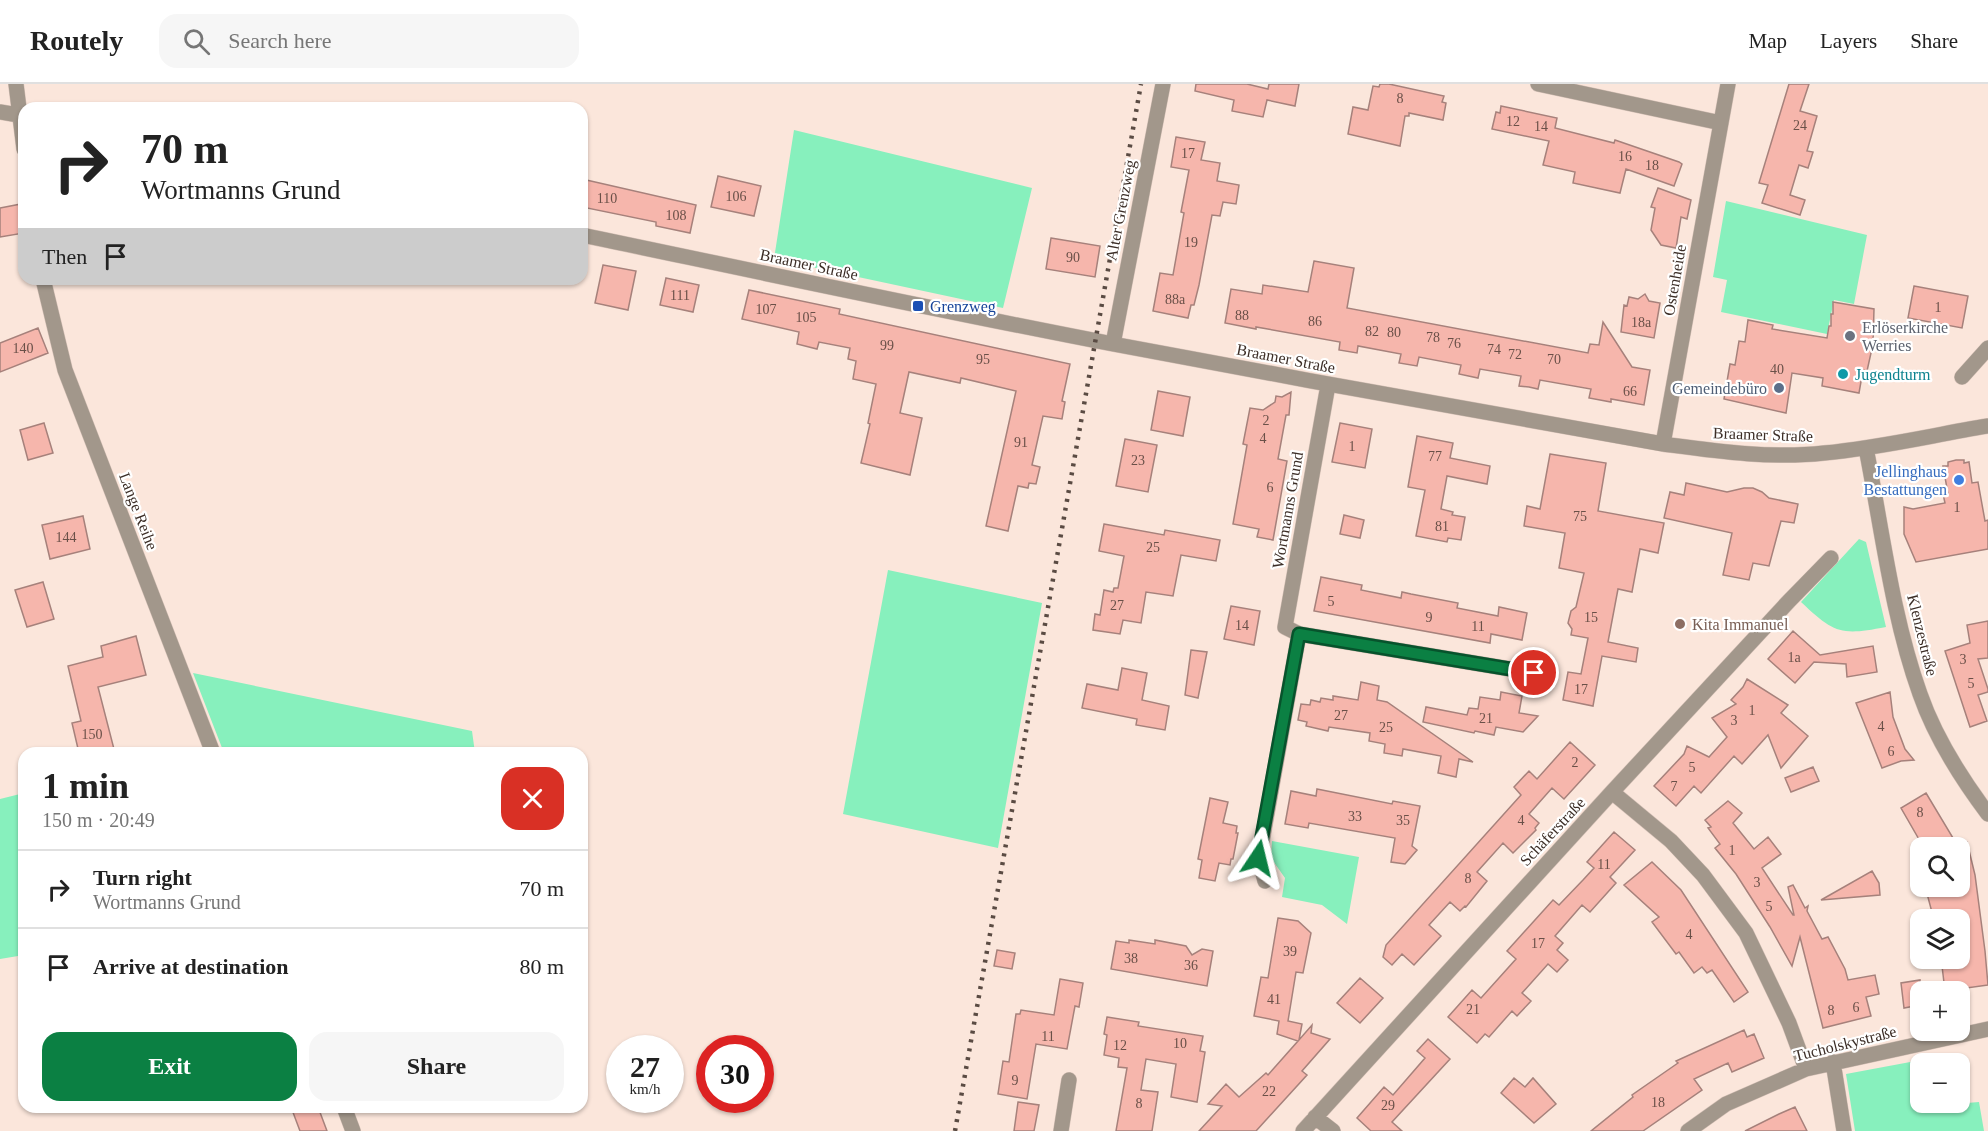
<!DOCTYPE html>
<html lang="en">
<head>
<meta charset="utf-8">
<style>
  :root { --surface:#fff; --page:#f6f6f6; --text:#222; --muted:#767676; --line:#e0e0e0; --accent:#0b8043 }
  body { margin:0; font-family:Georgia,serif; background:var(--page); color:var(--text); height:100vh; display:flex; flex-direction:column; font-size:22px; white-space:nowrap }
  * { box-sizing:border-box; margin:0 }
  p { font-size:20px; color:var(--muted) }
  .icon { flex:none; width:33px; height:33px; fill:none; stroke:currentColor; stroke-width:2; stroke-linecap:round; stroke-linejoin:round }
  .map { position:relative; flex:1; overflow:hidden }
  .panel { position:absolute; left:18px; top:663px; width:570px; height:366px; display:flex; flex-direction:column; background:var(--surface); border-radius:18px; box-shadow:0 2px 4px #0004 }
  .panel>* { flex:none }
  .top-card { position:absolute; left:18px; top:18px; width:570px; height:183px; border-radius:18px; box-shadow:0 2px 4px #0004; background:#fff; color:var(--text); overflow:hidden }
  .fabs { position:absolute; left:1910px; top:753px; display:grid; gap:12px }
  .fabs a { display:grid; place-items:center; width:60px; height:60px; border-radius:12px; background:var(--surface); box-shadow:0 2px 4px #0004; font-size:30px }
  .speed { position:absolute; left:606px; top:951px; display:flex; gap:12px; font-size:30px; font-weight:700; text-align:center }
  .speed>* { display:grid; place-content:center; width:78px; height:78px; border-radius:50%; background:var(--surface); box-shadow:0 2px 4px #0004; line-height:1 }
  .speed small { font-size:15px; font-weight:400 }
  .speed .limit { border:9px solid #d22; background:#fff; color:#111 }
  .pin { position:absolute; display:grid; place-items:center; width:51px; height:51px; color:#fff; margin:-26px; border:3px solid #fff; border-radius:50%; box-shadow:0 2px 6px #0007 }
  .me { position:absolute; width:66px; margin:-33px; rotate:10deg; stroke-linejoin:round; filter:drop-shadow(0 0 4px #0008) }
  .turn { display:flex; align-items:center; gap:21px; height:126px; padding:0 24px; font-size:27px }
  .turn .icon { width:78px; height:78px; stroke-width:2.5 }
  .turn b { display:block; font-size:42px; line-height:51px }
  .then { display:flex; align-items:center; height:57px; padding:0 24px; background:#0003; gap:12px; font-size:22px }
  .round { display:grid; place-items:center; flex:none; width:63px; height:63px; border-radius:18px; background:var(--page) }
  .summary { display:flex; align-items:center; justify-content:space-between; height:102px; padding:0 24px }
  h1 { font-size:36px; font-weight:800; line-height:45px }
  .action { display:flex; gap:12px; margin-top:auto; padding:12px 24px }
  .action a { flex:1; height:69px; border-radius:18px; background:var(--accent); color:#fff; font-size:24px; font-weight:800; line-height:69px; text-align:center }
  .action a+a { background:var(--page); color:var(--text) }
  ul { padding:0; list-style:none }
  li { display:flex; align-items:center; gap:18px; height:78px; padding:0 24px; border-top:2px solid var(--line) }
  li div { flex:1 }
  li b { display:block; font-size:22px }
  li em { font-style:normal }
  header { display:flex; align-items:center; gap:36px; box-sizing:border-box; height:84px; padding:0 30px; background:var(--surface); border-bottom:2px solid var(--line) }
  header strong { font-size:28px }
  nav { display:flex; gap:33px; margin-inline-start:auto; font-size:21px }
  .search { width:420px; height:54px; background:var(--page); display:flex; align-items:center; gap:15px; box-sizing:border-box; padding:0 21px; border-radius:18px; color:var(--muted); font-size:22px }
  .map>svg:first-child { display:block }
  .green { fill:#87f0bd }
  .building { fill:#f6b6ac; stroke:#a6817b; stroke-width:1.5 }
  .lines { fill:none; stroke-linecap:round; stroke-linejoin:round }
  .minor-casing { stroke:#d5c1b7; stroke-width:16 }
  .minor { stroke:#a2978b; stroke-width:15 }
  .rail { stroke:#5a4b43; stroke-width:4.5; stroke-dasharray:3 6; stroke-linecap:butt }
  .route-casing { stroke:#07532c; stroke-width:15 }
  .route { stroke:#0b8043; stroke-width:10 }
  .transit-dot { fill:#1a4fb4; stroke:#fff; stroke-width:2 }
  .worship-dot { fill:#6b7280; stroke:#fff; stroke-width:2 }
  .culture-dot { fill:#0f9aa8; stroke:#fff; stroke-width:2 }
  .service-dot { fill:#5c6f8a; stroke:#fff; stroke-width:2 }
  .shop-dot { fill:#3f7fe0; stroke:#fff; stroke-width:2 }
  .education-dot { fill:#8d6e63; stroke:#fff; stroke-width:2 }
  .labels { text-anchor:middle; stroke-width:4.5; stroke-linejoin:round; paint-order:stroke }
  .number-label { font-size:14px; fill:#6a5048 }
  .street-label { font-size:16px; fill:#3c2e27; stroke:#fff }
  .transit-label { font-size:16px; fill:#164399; stroke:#fff; text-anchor:start }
  .worship-label { font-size:16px; fill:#5b616d; stroke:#fff; text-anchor:start }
  .culture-label { font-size:16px; fill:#0d838f; stroke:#fff; text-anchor:start }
  .service-label { font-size:16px; fill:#4e5e75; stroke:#fff; text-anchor:end }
  .shop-label { font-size:16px; fill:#366cbe; stroke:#fff; text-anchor:end }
  .education-label { font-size:16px; fill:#785e54; stroke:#fff; text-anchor:start }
</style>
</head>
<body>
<header>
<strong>Routely</strong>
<div class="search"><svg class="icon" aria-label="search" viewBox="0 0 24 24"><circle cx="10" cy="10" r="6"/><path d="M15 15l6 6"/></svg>Search here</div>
<nav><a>Map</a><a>Layers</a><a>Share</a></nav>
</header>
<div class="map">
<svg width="1988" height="1047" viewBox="0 0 1988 1047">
  <rect width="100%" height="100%" fill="#fbe6db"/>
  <path class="green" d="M794 46 1032 104 1003 224 774 175Z
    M1726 117 1867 151 1854 220 1834 216 1827 250 1721 228 1727 196 1713 193Z
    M1859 455 1866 458 1886 543C1840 552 1834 549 1801 518Z
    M888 486 1042 519 998 764 843 730Z
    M193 589 472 647 475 669H224Z
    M24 709V871L0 875V715Z
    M1272 757 1359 773 1347 840 1322 821 1282 813 1285 794 1271 774Z
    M1937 973V979L1920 980V1018L1942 1019 1943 1021 1979 1018 1984 1047H1855L1846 990Z"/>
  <path class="building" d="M1196 0H1247L1268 5 1269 0H1299L1295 22 1267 16 1263 33 1232 27 1234 16 1195 7Z
    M1380 0H1389L1444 12 1442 18 1446 19 1443 36 1409 29V32H1405L1400 62 1348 50 1353 23 1368 26 1373 2 1379 3Z
    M1789 0H1809L1800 27 1817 32 1807 67 1813 68 1808 84 1799 81 1790 111 1805 116 1800 131 1762 119 1768 101 1759 99Z
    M1501 22 1557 34 1555 44 1614 59 1615 56 1679 78 1682 80 1674 102 1626 85 1620 109 1573 99 1575 88 1543 81 1549 57 1492 45 1496 28 1500 29Z
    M1176 53 1205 58 1201 76 1220 79 1217 97 1239 101 1236 120 1223 118 1220 132 1212 131 1199 201 1194 221H1191L1188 234 1153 227 1160 189 1173 191 1184 129 1181 128 1189 86 1171 83Z
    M718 92 761 102 754 132 711 123Z
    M582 95 696 121 690 149 656 142V138L582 123Z
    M1658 104 1691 116 1687 135 1681 133 1676 164 1661 161 1651 146 1655 124 1651 123Z
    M21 120 24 149 0 153V124Z
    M1051 154 1100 162 1095 193 1046 185Z
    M1314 177 1354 184 1347 224 1588 269 1590 260 1599 261 1603 238 1632 283 1650 286 1644 321 1611 315V318L1589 314 1591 305 1540 296 1538 305 1529 303 1519 302 1521 292 1480 285 1478 294 1459 290 1461 281 1419 273 1417 282 1399 279 1401 270 1358 262 1357 269 1339 266 1340 258 1256 243V245L1225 239 1231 205 1262 210 1263 201 1308 208Z
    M603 181 636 187 628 226 595 219Z
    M666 194 699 201 693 228 660 221Z
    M1914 202 1968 212 1962 244 1908 234Z
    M749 206 840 225 839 230 1070 280 1062 317 1065 318 1062 335 1043 332 1032 381 1040 383 1036 400 1029 399 1028 404 1018 402 1008 447 986 442 1016 307 961 294 960 299 909 288 900 329 922 334 910 391 861 379 870 340 868 339 876 300 853 295 856 277 848 275 850 264 819 258 817 265 797 260 799 248 742 235Z
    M1645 210 1649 217 1660 219 1654 254 1621 248 1624 221 1627 222 1629 213 1638 215Z
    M1833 218 1874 225 1873 260 1867 287 1863 286 1859 309 1822 302 1823 294 1792 289 1786 329 1724 315 1730 280 1735 281 1739 257 1745 258 1748 236 1773 241 1772 245 1827 254 1829 242H1831V230H1833Z
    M38 244 48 269 0 288V259Z
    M1158 307 1190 313 1183 352 1151 346Z
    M1291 308 1289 331H1286L1278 375 1287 377 1273 456 1257 453 1259 445 1233 440 1247 361 1243 360 1250 324 1263 326 1275 318 1276 312 1282 313Z
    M44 339 53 369 28 376 20 346Z
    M1340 339 1372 345 1365 384 1332 378Z
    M1417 352 1453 359 1450 374 1490 382 1487 400 1447 392 1441 425 1453 428 1452 431 1465 433 1461 456 1448 454 1447 458 1416 452 1425 406 1408 403Z
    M1125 355 1157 361 1148 408 1116 402Z
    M1550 370 1606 379 1598 427 1664 439 1658 469 1640 465 1632 508 1618 505 1608 558 1638 564 1636 578 1602 572 1593 622 1563 616 1568 588 1581 590 1588 554 1571 551 1572 545 1568 539 1571 527 1576 523 1584 489 1559 484 1565 449 1524 442 1527 422 1540 425Z
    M1956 376H1964V379L1969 378 1972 399 1978 398 1985 437 1988 436V465L1916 478 1904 450V423L1913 425 1945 419 1943 410H1948L1943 382H1948V378Z
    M1686 399 1727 408 1744 404H1753L1762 408 1769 414 1798 420 1794 439 1781 437 1769 482 1753 479 1749 496 1723 491 1732 449 1664 434 1670 408 1684 411Z
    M1344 431 1364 436 1360 454 1340 450Z
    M83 432 90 465 50 475 42 441Z
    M1104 440 1164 451 1165 446 1220 456 1216 477 1181 471 1173 512 1146 508 1141 539 1123 536 1120 550 1093 546 1095 530 1100 531 1104 506 1113 508 1114 504H1118L1124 472 1099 467Z
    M1321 493 1362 501 1361 506 1401 514 1402 508 1411 510 1458 519 1457 524 1498 532 1499 523 1527 529 1522 556 1491 550 1490 559 1314 527Z
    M43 498 54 535 27 543 15 506Z
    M1231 522 1260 527 1254 561 1224 555Z
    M1988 537V574L1978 575 1988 605V608L1978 611 1987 637 1970 643 1945 567 1970 559 1967 541Z
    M1793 547 1820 571 1873 562 1877 588 1847 593 1846 580 1814 578 1795 599 1768 575Z
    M136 552 146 591 98 603 115 669H79L72 639 81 637 68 582 103 573 101 562Z
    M1191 566 1207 568 1198 614 1185 611Z
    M1122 584 1147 589 1142 616 1169 622 1165 646 1136 641 1137 635 1082 624 1087 600 1118 606Z
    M1747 595 1788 621 1781 629 1808 652 1781 684 1768 651 1742 680 1734 672 1701 709 1694 702 1676 722 1654 702 1684 670 1687 662 1709 673 1727 653 1712 634 1736 620 1731 616 1743 603Z
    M1361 598 1379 602 1377 616 1387 618 1473 678 1459 675 1456 693 1438 689 1441 672 1403 665 1402 672 1384 669 1385 660 1369 657 1370 649 1329 643 1328 647 1306 642 1307 638 1298 636 1301 620 1310 621 1311 616 1320 618 1321 614 1333 616V612L1358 616Z
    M1501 608 1522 612 1519 629 1538 632 1523 648 1496 643 1494 651 1475 647 1474 649 1423 638 1426 623 1467 631 1469 624 1478 625 1480 613 1500 616Z
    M1890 608 1893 633 1905 665 1914 676 1901 677 1882 684 1856 619Z
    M1570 658 1595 681 1564 715 1552 704 1529 730 1539 739 1535 744 1536 746 1513 769 1503 759 1477 788 1487 797 1466 823 1465 822 1460 827 1450 818 1429 841 1441 852 1414 881 1402 870 1392 881 1383 873 1386 861 1521 711 1514 703 1529 687 1537 695Z
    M1813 683 1819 697 1791 708 1785 694Z
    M1317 705 1392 720 1393 717 1420 722 1412 762 1417 766 1405 780 1391 778 1395 754 1309 739 1308 744 1285 740 1291 707 1316 712Z
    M1926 709 1953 754 1937 764H1924L1901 724Z
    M1210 714 1228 718 1223 739 1237 742 1236 749H1238L1233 775H1231L1230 781 1219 779 1215 797 1199 794 1202 776 1198 775Z
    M1728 717 1742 729 1733 739 1754 765 1768 753 1781 770 1762 784 1793 831H1794L1788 803 1793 801 1805 824 1808 822 1807 827 1822 855 1828 853 1845 885 1848 896 1875 891 1879 910 1866 913 1871 932 1823 944 1800 853 1792 882 1770 843 1736 790 1715 764 1720 760 1708 744 1711 743 1705 736Z
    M1614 748 1635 766 1610 793 1616 799 1590 828 1582 821 1555 852 1563 859 1557 866 1568 876 1557 888 1548 880 1522 909 1531 917 1517 932 1512 927 1489 953 1485 950 1477 959 1448 933 1472 906 1481 914 1516 875 1507 867 1553 816 1559 821 1583 796 1594 784 1587 778Z
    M1959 758H1967L1975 791 1985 867 1988 901 1945 907 1942 882 1959 880V836H1934L1925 802H1959Z
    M1652 778 1681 806 1748 908 1734 918 1712 886 1707 889 1702 883 1694 889 1679 868 1676 870 1652 838 1659 833 1624 801Z
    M1872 787 1879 799 1880 811 1821 816Z
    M1278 834 1298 837 1311 849 1303 889 1296 888 1288 937 1302 940 1299 956 1312 941 1311 949 1330 955 1302 987 1307 991 1256 1047H1199L1222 1022 1208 1020 1226 1000 1239 1013 1266 989 1268 991 1298 957 1277 950 1279 937 1254 932 1261 893 1268 894Z
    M1129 856 1155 860V856L1186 862 1192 871 1202 865 1213 867 1207 902 1111 885 1116 857 1129 859Z
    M997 866 1015 869 1012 885 994 882Z
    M1360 894 1383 914 1360 939 1337 919Z
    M1060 895 1083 899 1079 923 1075 922 1067 965 1036 960 1027 1015 998 1010 1003 977 1009 978 1016 930H1020L1021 926 1054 931Z
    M1920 896V921L1904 924 1901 899Z
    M1107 933 1139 938 1138 942 1203 952 1200 967 1205 968 1197 1018 1171 1013 1176 980 1146 975 1141 1006 1158 1008 1152 1047H1116L1127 984 1118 983 1119 974 1104 971 1107 951 1104 950Z
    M1744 946 1747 953 1754 950 1764 974 1732 988 1728 979 1694 995 1702 1006 1643 1047H1591L1633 1013 1632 1011 1678 979 1676 977Z
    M1428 955 1450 975 1392 1038 1402 1047H1371L1357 1034 1384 1003 1393 1011 1425 974 1417 967Z
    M1514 994 1525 1003 1533 994 1556 1020 1534 1039 1501 1009Z
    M1018 1018 1039 1021 1034 1047H1014Z
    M291 1023H318L327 1047H300Z
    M1795 1023 1807 1047H1745L1779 1030Z"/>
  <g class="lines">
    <g class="minor-casing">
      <path id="minor" d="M16 0 24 65
        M1538 0 1721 39
        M0 28 24 32
        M582 151C759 188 936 226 1113 260 1296 295 1480 327 1663 360 1716 367 1771 375 1824 369 1879 364 1933 351 1988 342
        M43 195 65 286 213 669
        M1113 260 1163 0
        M1962 293 1988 264
        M1663 360 1728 0
        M1866 364C1882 445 1892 532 1920 610 1935 653 1961 694 1988 730
        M1299 550 1534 589
        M1612 708 1671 757 1703 791 1746 849 1789 939 1806 985
        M1265 797 1259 774 1299 550 1285 543 1328 301
        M1833 978 1844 1047
        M344 1023 353 1047
        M1315 1033 1333 1047
        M1061 1047 1069 996
        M1303 1047 1612 708 1789 517 1831 474
        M1688 1047 1726 1020 1806 985 1988 945"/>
    </g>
    <use href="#minor" class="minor"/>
    <path class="rail" d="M955 1047 1141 0"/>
  </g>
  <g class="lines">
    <g class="route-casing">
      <path id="route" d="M1258 774 1299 550 1534 589"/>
    </g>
    <use href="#route" class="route"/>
  </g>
  <rect class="transit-dot" x="912" y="216" width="12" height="12" rx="3"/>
  <circle class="worship-dot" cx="1850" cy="252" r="6"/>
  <circle class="culture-dot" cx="1843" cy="290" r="6"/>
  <circle class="service-dot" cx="1779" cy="304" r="6"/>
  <circle class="shop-dot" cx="1959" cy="396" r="6"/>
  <circle class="education-dot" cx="1680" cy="540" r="6"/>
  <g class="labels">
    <g class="number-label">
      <text x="1400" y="19">8</text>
      <text x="1513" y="42">12</text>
      <text x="1800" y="46">24</text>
      <text x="1541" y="47">14</text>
      <text x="1188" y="74">17</text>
      <text x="1625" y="77">16</text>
      <text x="1652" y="86">18</text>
      <text x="736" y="117">106</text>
      <text x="607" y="119">110</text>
      <text x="676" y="136">108</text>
      <text x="1191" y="163">19</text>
      <text x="1073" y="178">90</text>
      <text x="680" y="216">111</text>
      <text x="1175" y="220">88a</text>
      <text x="1938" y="228">1</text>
      <text x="766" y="230">107</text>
      <text x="1242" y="236">88</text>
      <text x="806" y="238">105</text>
      <text x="1315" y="242">86</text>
      <text x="1641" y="243">18a</text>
      <text x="1372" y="252">82</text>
      <text x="1394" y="253">80</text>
      <text x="1433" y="258">78</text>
      <text x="1454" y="264">76</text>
      <text x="887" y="266">99</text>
      <text x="23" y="269">140</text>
      <text x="1494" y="270">74</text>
      <text x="1515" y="275">72</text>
      <text x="983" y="280">95</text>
      <text x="1554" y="280">70</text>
      <text x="1777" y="290">40</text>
      <text x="1630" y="312">66</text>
      <text x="1266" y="341">2</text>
      <text x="1263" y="359">4</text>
      <text x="1021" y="363">91</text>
      <text x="1352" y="367">1</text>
      <text x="1435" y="377">77</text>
      <text x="1138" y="381">23</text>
      <text x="1270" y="408">6</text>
      <text x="1957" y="428">1</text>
      <text x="1580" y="437">75</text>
      <text x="1442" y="447">81</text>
      <text x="66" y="458">144</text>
      <text x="1153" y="468">25</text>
      <text x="1331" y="522">5</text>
      <text x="1117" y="526">27</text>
      <text x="1429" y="538">9</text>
      <text x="1591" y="538">15</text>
      <text x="1242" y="546">14</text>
      <text x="1478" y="547">11</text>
      <text x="1794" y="578">1a</text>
      <text x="1963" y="580">3</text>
      <text x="1971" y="604">5</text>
      <text x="1581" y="610">17</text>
      <text x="1752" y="631">1</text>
      <text x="1341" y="636">27</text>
      <text x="1486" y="639">21</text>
      <text x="1734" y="641">3</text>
      <text x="1881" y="647">4</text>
      <text x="1386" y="648">25</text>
      <text x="92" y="655">150</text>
      <text x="1891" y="672">6</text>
      <text x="1575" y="683">2</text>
      <text x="1692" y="688">5</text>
      <text x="1674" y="707">7</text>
      <text x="1920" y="733">8</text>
      <text x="1355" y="737">33</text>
      <text x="1403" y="741">35</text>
      <text x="1521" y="741">4</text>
      <text x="1732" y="771">1</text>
      <text x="1604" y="785">11</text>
      <text x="1468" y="799">8</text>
      <text x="1757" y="803">3</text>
      <text x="1769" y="827">5</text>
      <text x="1689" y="855">4</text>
      <text x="1538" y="864">17</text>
      <text x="1290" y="872">39</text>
      <text x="1131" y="879">38</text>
      <text x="1191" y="886">36</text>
      <text x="1274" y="920">41</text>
      <text x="1856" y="928">6</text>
      <text x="1473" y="930">21</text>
      <text x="1831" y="931">8</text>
      <text x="1048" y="957">11</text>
      <text x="1180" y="964">10</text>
      <text x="1120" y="966">12</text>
      <text x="1015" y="1001">9</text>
      <text x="1269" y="1012">22</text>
      <text x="1658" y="1023">18</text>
      <text x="1139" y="1024">8</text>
      <text x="1388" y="1026">29</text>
    </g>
    <g class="street-label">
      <text transform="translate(1120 126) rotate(-79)" y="6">Alter Grenzweg</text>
      <text transform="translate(809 180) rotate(12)" y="6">Braamer Straße</text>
      <text transform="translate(1674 196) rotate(-80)" y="6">Ostenheide</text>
      <text transform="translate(1286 274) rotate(11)" y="6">Braamer Straße</text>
      <text transform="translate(1763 350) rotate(2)" y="6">Braamer Straße</text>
      <text transform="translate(1287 426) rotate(-80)" y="6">Wortmanns Grund</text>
      <text transform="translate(139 427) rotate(69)" y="6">Lange Reihe</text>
      <text transform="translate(1923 551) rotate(76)" y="6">Klenzestraße</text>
      <text transform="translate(1552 747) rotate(-47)" y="6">Schäferstraße</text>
      <text transform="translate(1845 959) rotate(-14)" y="6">Tucholskystraße</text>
    </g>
    <g class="transit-label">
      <text x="930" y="228">Grenzweg</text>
    </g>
    <g class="worship-label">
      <text x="1862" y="249">Erlöserkirche<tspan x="1862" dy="18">Werries</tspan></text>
    </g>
    <g class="culture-label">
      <text x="1855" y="296">Jugendturm</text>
    </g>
    <g class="service-label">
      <text x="1767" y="310">Gemeindebüro</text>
    </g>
    <g class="shop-label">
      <text x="1947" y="393">Jellinghaus<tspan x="1947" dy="18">Bestattungen</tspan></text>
    </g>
    <g class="education-label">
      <text x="1692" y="546">Kita Immanuel</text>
    </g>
  </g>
</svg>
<div class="fabs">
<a><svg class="icon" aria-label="search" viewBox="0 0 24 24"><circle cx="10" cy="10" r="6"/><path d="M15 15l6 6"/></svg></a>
<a><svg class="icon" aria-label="layers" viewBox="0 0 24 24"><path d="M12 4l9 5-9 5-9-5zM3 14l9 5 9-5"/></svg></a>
<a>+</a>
<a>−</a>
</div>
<div class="speed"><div>27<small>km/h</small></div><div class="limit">30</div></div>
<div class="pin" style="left:1534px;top:589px;background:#d93025"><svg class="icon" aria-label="arrive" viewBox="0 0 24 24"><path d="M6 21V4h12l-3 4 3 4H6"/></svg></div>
<svg class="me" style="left:1258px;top:774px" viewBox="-20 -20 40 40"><path d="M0-17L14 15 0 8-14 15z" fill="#0b8043" stroke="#fff" stroke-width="4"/></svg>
<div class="top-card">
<div class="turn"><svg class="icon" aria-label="right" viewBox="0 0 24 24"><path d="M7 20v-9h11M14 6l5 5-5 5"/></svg><div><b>70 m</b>Wortmanns Grund</div></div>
<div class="then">Then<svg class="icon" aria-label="arrive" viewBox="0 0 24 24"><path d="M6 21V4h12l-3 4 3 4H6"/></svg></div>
</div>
<section class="panel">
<div class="summary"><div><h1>1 min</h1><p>150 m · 20:49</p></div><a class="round" style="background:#d93025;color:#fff"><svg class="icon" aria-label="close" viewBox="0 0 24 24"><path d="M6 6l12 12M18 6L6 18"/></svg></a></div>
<ul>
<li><svg class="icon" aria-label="right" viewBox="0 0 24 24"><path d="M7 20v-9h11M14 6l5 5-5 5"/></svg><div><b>Turn right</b><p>Wortmanns Grund</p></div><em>70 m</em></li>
<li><svg class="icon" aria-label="arrive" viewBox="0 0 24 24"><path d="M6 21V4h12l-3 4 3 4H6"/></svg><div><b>Arrive at destination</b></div><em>80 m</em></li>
</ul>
<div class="action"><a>Exit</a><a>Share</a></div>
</section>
</div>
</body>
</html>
